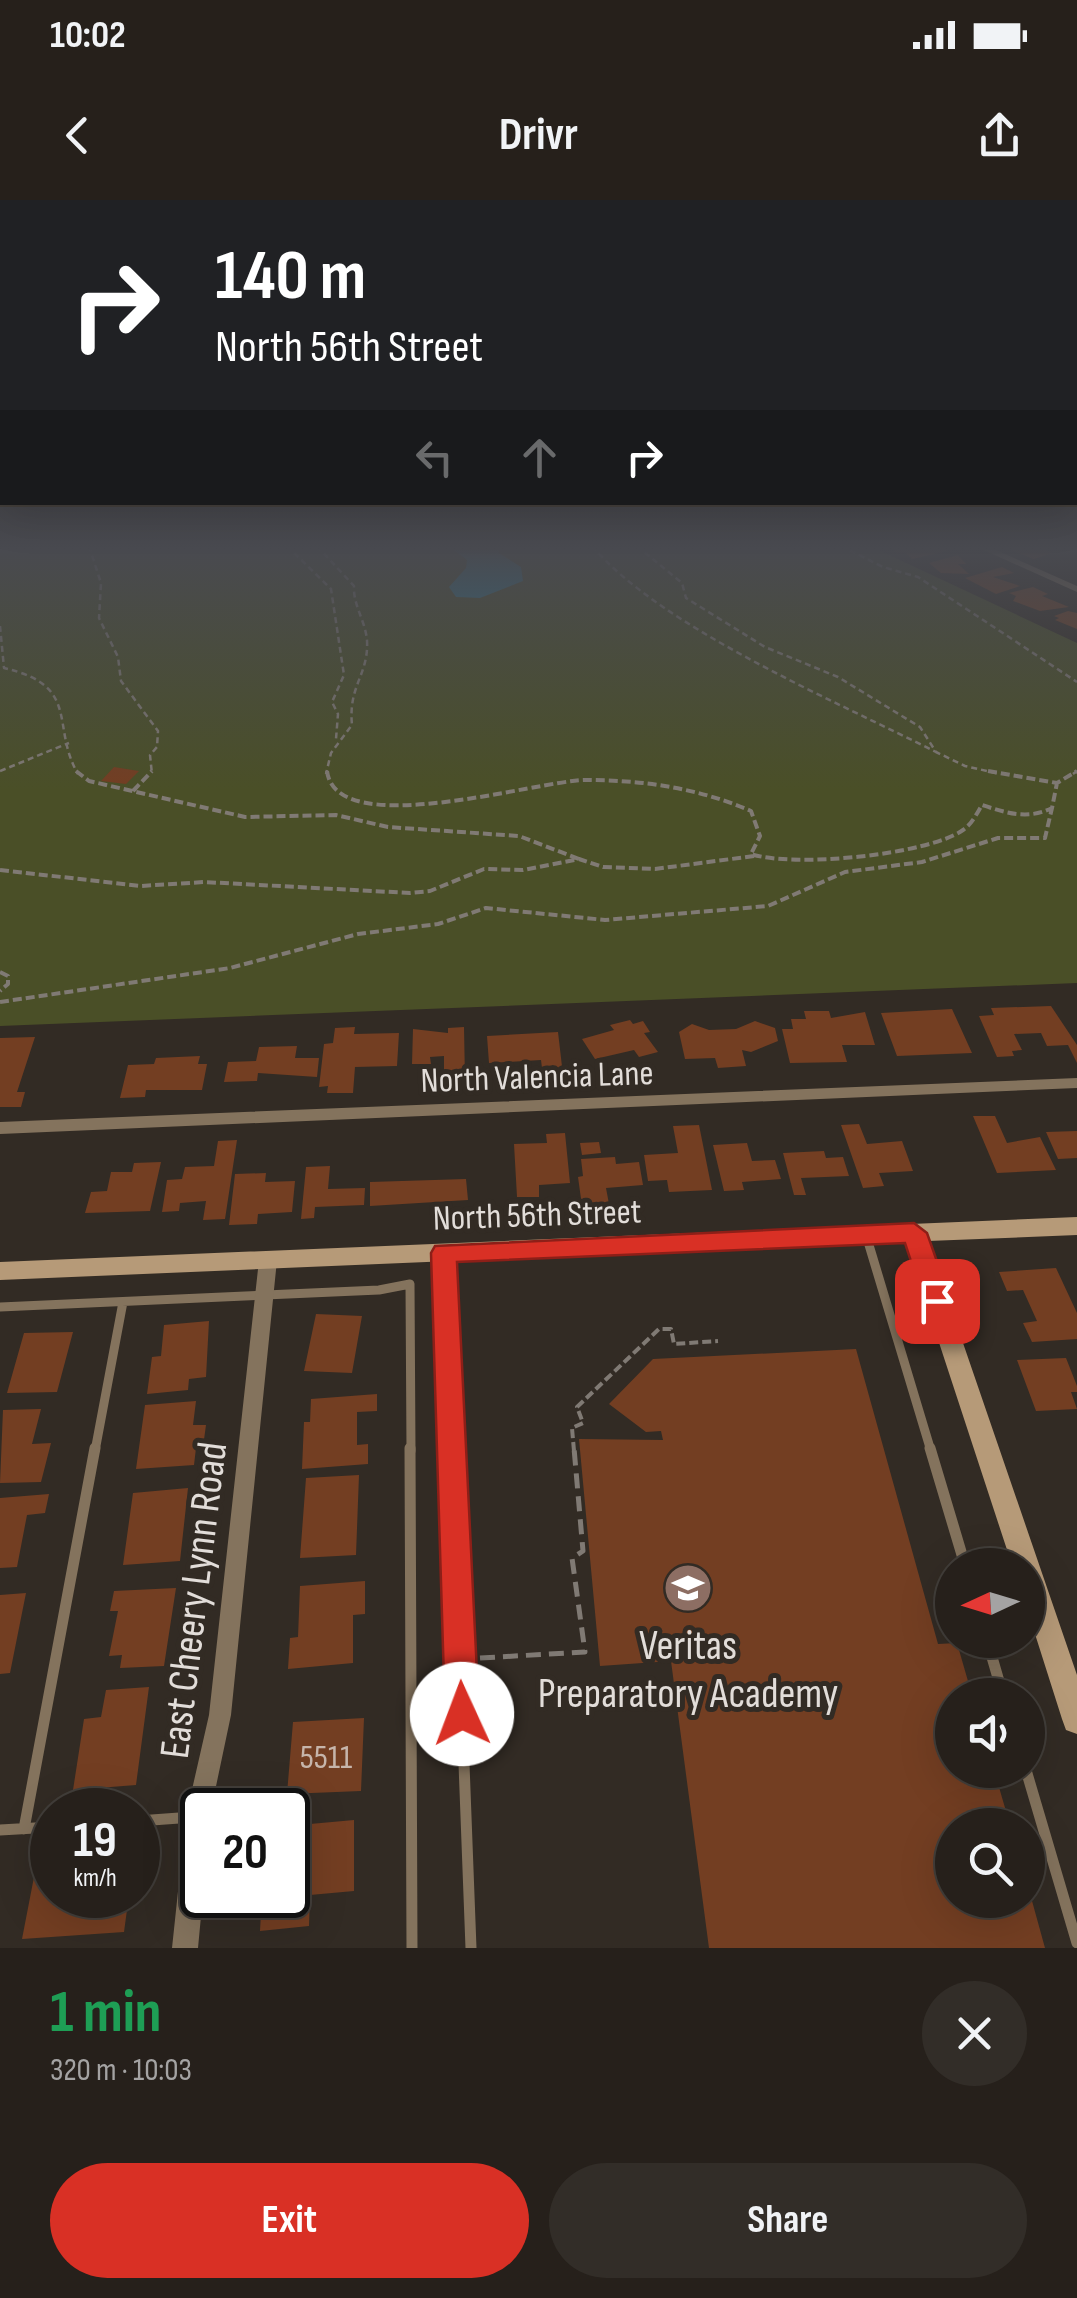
<!DOCTYPE html>
<html lang="en">
<head>
<meta charset="utf-8">
<style>
  :root { --surface:#26201b; --page:#322d28; --text:#f1f3f6; --muted:#a4a3a3; --line:#423e3a; --accent:#d93025 }
  body { margin:0; font-family:"Sofia Sans Condensed",sans-serif; background:var(--page); color:var(--text); height:100vh; display:flex; flex-direction:column; font-size:38px; white-space:nowrap }
  * { box-sizing:border-box; margin:0 }
  p { font-size:32px; color:var(--muted) }
  .icon { flex:none; width:55px; height:55px; fill:none; stroke:currentColor; stroke-width:2; stroke-linecap:round; stroke-linejoin:round }
  .map { position:relative; height:1748px; overflow:hidden }
  .drawer { display:flex; flex-direction:column; background:var(--surface); flex:1 }
  .drawer>* { flex:none }
  .banner { position:absolute; left:0px; top:0px; width:1078px; height:305px; box-shadow:0 10px 40px #0002,0 0 0 2px var(--line); background:#202124; color:#fff; overflow:hidden }
  .needle { width:65px; rotate:266deg }
  .tools { position:absolute; left:935px; top:1348px; display:grid; gap:20px }
  .tools a { display:grid; place-items:center; width:110px; height:110px; border-radius:50%; background:var(--surface); box-shadow:0 10px 40px #0002,0 0 0 2px var(--line); font-size:50px }
  .speed { position:absolute; left:30px; top:1588px; display:flex; gap:20px; font-size:50px; font-weight:700; text-align:center }
  .speed>* { display:grid; place-content:center; width:130px; height:130px; border-radius:50%; background:var(--surface); box-shadow:0 10px 40px #0002,0 0 0 2px var(--line); line-height:1 }
  .speed small { font-size:25px; font-weight:400 }
  .speed .limit { border:5px solid #111; border-radius:15px; background:#fff; color:#111 }
  .pin { position:absolute; display:grid; place-items:center; width:85px; height:85px; color:#fff; margin:-42px; border-radius:20px; box-shadow:0 5px 15px #0006 }
  .me { position:absolute; width:110px; margin:-55px; rotate:358deg; stroke-linejoin:round; filter:drop-shadow(0 0 8px #0008) }
  .turn { display:flex; align-items:center; gap:35px; height:210px; padding:0 50px; font-size:45px }
  .turn .icon { width:130px; height:130px; stroke-width:2.5 }
  .turn b { display:block; font-size:70px; line-height:85px }
  .lanes { display:flex; align-items:center; height:95px; padding:0 50px; background:#0003; justify-content:center; gap:50px; direction:ltr }
  .lanes .off { opacity:.35 }
  .round { display:grid; place-items:center; flex:none; width:105px; height:105px; border-radius:52px; background:var(--page) }
  .summary { display:flex; align-items:center; justify-content:space-between; height:170px; padding:0 50px }
  h1 { font-size:60px; font-weight:700; line-height:75px; color:#1e9e55 }
  .primary-button { display:flex; gap:20px; margin-top:auto; padding:20px 50px }
  .primary-button a { flex:1; height:115px; border-radius:60px; background:var(--accent); color:#fff; font-size:40px; font-weight:700; line-height:115px; text-align:center }
  .primary-button a+a { background:var(--page); color:var(--text) }
  .status { display:flex; justify-content:space-between; align-items:center; height:70px; padding:0 50px; background:var(--surface); direction:ltr }
  .status svg { height:28px; fill:currentColor }
  header { display:flex; justify-content:space-between; align-items:center; height:130px; padding:0 50px; background:var(--surface); font-size:45px; font-weight:700 }
  .map>svg:first-child { display:block }
  .green { fill:#4a4f27 }
  .water { fill:#2a7992 }
  .building { fill:#733e22 }
  .lines { fill:none; stroke-linecap:round; stroke-linejoin:round }
  .path-far2 { stroke:#807a74; stroke-width:2.5; stroke-dasharray:6 4; stroke-linecap:butt }
  .path-far1 { stroke:#807a74; stroke-width:4; stroke-dasharray:9 4; stroke-linecap:butt }
  .path { stroke:#807a74; stroke-width:5; stroke-dasharray:15 8; stroke-linecap:butt }
  .lane-far1 { stroke:#84735d; stroke-width:9 }
  .lane { stroke:#84735d; stroke-width:11 }
  .street { fill:#84735d; fill-rule:evenodd }
  .secondary { fill:#b69a78; fill-rule:evenodd }
  .route { fill:#d93025; stroke:#8d1f18; stroke-width:2.5 }
  .labels { text-anchor:middle; stroke-width:10; stroke-linejoin:round; paint-order:stroke }
  .street-label { font-size:35px; fill:#e2ddd9; stroke:#322b24 }
  .near-number-label { font-size:35px; fill:#c6b5ab }
  .near-street-label { font-size:42px; fill:#e2ddd9; stroke:#322b24 }
  .near-poi-label { font-size:42px; fill:#e2ddd9; stroke:#322b24 }
</style>
</head>
<body>
<div class="status"><b>10:02</b><svg viewBox="0 0 49 12"><path d="M0 12V9h3v3zM5 12V6h3v6zM10 12V3h3v9zM15 12V0h3v12zM26 1h20v11H26zM47 4h2v5h-2z"/></svg></div>
<header><svg class="icon" aria-label="back" viewBox="0 0 24 24"><path d="M15 5l-7 7 7 7"/></svg>Drivr<svg class="icon" aria-label="share" viewBox="0 0 24 24"><path d="M12 15V3M7 8l5-5 5 5M5 13v7h14v-7"/></svg></header>
<div class="map">
<svg width="1077" height="1748" viewBox="0 0 1077 1748">
  <rect width="100%" height="100%" fill="#322b24"/>
  <path class="green" d="M0 346H870L1077 443V783L0 826Z"/>
  <path class="water" d="M449 346H498L499 353 521 367 523 381 480 398 456 397 449 387 466 368 467 360Z"/>
  <path class="building" d="M910 346H936L948 351 912 359 906 353 890 352Z
    M1017 346H1039L1052 353 1034 359 1008 349Z
    M958 355 966 364H958L969 374 941 373 929 363Z
    M1002 367 1014 373 993 377 1020 386 996 394 965 378Z
    M1033 387 1048 394 1042 396 1069 407 1040 411 1013 401 1016 396 1009 393Z
    M1068 411 1077 413V429L1055 420 1059 418 1054 416Z
    M114 567 139 571 126 584 101 581Z
    M1051 806 1077 845V863L1068 845 1047 846 1041 833 1014 834 1022 850 1012 851 1014 856 997 857 979 816 994 815 991 808Z
    M952 809 972 853 897 856 881 813Z
    M804 811H829L831 818 865 812 875 845H842L847 862 790 863 782 829H793L791 819H806Z
    M630 820 633 824 643 821 650 832 644 833 658 852 639 857 634 850 595 859 582 839 614 830 610 825Z
    M755 821 775 828 778 841 751 852 742 850 746 866 718 868 715 858 685 859 679 832 692 824 709 830 736 829Z
    M355 827 354 834 399 833 397 866 355 867 353 893H327L328 886 319 887 324 844 333 843 335 828Z
    M464 827 465 880 444 881V856L430 857 431 864H412L413 829 448 833V828Z
    M558 832 563 875 543 876 541 860 489 863 487 836Z
    M35 837 17 892H25L21 907H0V838Z
    M297 846 295 858H319L317 877 258 873 257 881 224 882 228 862 256 861 259 847Z
    M200 856 198 864H207L202 890H146L145 897 120 898 128 865 154 864 156 858Z
    M973 916H995L1007 943 1040 937 1056 970 997 973Z
    M859 924 867 944 902 941 913 971 879 973 884 986 863 988 841 925Z
    M699 925 712 990 669 992 667 980 648 981 644 955 678 953 673 926Z
    M1077 931V958L1058 959 1046 932Z
    M565 933 570 983 539 985V997H517L514 944 547 943 546 934Z
    M237 940 225 1019 203 1020 206 1001 180 1003 179 1011 162 1012 167 980 182 979 185 967 214 966 218 941Z
    M599 942 601 953 582 955 580 943Z
    M747 943 752 961 775 960 781 979 742 982 744 990 724 991 713 945Z
    M824 951 826 958 843 957 849 976 801 978 806 995H794L783 953Z
    M615 957 616 964 639 962 643 985 606 988 609 1004 582 1006 578 977 583 976 581 959Z
    M161 962 150 1011 85 1013 91 992 107 991 111 972H132L134 963Z
    M330 966 328 989 365 988 364 1005 315 1007 314 1018 301 1019 306 967Z
    M266 973 265 982 295 981 292 1012 258 1014 257 1024 229 1025 235 974Z
    M466 979 468 1000 370 1006V982Z
    M1056 1068 1077 1113V1139L1032 1142 1023 1123 1037 1121 1023 1090 1007 1091 999 1072Z
    M316 1114 362 1116 352 1173 304 1171Z
    M209 1121 206 1177 189 1179 188 1190 147 1194 152 1157 161 1156 164 1125Z
    M73 1132 57 1192 7 1193 24 1133Z
    M856 1149 938 1444 957 1443 972 1495H952V1570H994L1010 1625H952V1700H1028L1029 1690 1045 1748H709L671 1461 600 1466 579 1239 663 1240 661 1231 646 1232 609 1204 653 1159Z
    M1066 1158 1077 1186V1192H1071L1077 1209 1036 1211 1017 1160Z
    M377 1194V1211L357 1212V1245L368 1244V1264L302 1269 304 1222H310L311 1199Z
    M196 1201 193 1225H206L203 1247 196 1248 194 1265 136 1269 145 1205Z
    M41 1209 32 1244 51 1243 41 1282 0 1283 3 1210Z
    M359 1275 356 1355 300 1358 306 1278Z
    M188 1288 180 1361 123 1365 133 1293Z
    M49 1294 45 1313 27 1315 17 1367 0 1368V1298Z
    M365 1381V1414L353 1415V1463L288 1469 290 1438 298 1437 300 1386Z
    M176 1388 164 1466 120 1468 122 1455 109 1456 118 1411H110L114 1391Z
    M26 1393 10 1473 0 1474V1395Z
    M149 1487 136 1585 73 1590 84 1519 101 1517 106 1490Z
    M364 1518 361 1591 287 1594 293 1522Z
    M354 1620V1691L310 1695 309 1726 260 1731 262 1695H288V1626Z
    M52 1676V1695H129L124 1732 22 1739 34 1677Z"/>
  <g class="lines">
    <path class="path-far2" d="M89 346 101 383 99 418 118 457 121 481 158 531 157 547 150 555 152 574
      M287 346 331 389 344 475 332 502 338 514 336 539
      M317 346 354 386C353 405 365 420 367 440 369 475 348 485 352 525L331 553 326 574
      M592 346C663 429 836 501 936 552
      M637 346 682 383 686 398 765 447 838 477 920 527 936 552 965 566 1000 574
      M841 346 883 367 918 377 1077 482
      M0 426 4 468C82 486 50 526 78 574
      M0 571 69 543
      M1073 574 1077 571"/>
    <path class="path-far1" d="M76 571 89 581 245 617 336 615 388 627 519 636 579 659
      M327 571C336 642 535 581 585 580 643 580 698 588 751 611L760 636 751 654C793 668 927 655 963 630 972 624 977 613 982 605 1006 613 1028 620 1052 608L1057 583
      M988 571 1057 583 1077 571
      M133 591 152 571
      M0 670 141 686 204 682 410 693 430 691 484 669 523 670 579 659 603 667 655 669 754 656
      M0 772 8 776V784L0 791
      M0 802 230 768 358 734 438 724 486 708 605 720 768 706 845 672 922 662 998 638H1045L1052 608
      M574 1251 572 1228 583 1223 577 1207 659 1129H671L674 1144 718 1141"/>
    <path class="path" d="M480 1458 585 1452 572 1358 583 1351 574 1248"/>
    <path class="lane-far1" d="M866 1035 931 1251
      M444 1053 452 1251
      M0 1107 379 1090 410 1084 411 1251
      M95 1251 123 1102"/>
    <path class="lane" d="M410 1248 412 1748
      M452 1248 471 1748
      M930 1248 965 1365
      M987 1440 1003 1495
      M1026 1570 1077 1743
      M138 1621 193 1617
      M24 1629 95 1248
      M0 1630 52 1627"/>
    <path class="street" d="M975 346H987L1077 386V392Z
      M1077 878V888L0 934V922Z
      M268 1053 274 1055 277 1060 231 1515 211 1610H202L203 1695 198 1748H172L186 1616 209 1515 259 1060 262 1055Z"/>
    <path class="secondary" d="M1077 1017V1035L928 1041 1077 1475V1534L1066 1530 1062 1519 1028 1412V1365H1012L906 1042 0 1080V1062Z"/>
  </g>
  <linearGradient id="sky" x2="0" y2="1"><stop stop-color="#1c1814"/><stop offset="0.59" stop-color="#494a50"/><stop offset="1" stop-color="#494a50" stop-opacity="0"/></linearGradient>
  <rect width="1077" height="591" fill="url(#sky)"/>
  <path class="route" d="M914 1023 927 1033 951 1101 937 1112 924 1101 905 1043 457 1062 479 1514 474 1526 462 1531 450 1526 445 1514 431 1053 435 1046Z"/>
  <defs>
    <g id="school-disc" transform="scale(2.5)"><circle r="9.5" fill="#8d6e63" stroke="#322b24"/><path d="M0-5L7-2L0 1L-7-2ZM-4 1L0 2.5L4 1V4Q0 6-4 4Z" fill="#fff"/></g>
  </defs>
  <g fill-rule="evenodd">
    <use href="#school-disc" x="688" y="1388"/>
  </g>
  <g class="labels">
    <g class="street-label">
      <text transform="translate(537 876) rotate(-2)" y="12">North Valencia Lane</text>
      <text transform="translate(537 1014) rotate(-2)" y="12">North 56th Street</text>
    </g>
    <g class="near-number-label">
      <text x="326" y="1568">5511</text>
    </g>
    <g class="near-street-label">
      <text transform="translate(192 1400) rotate(-83)" y="15">East Cheery Lynn Road</text>
    </g>
    <g class="near-poi-label">
      <text x="688" y="1459">Veritas<tspan x="688" dy="48">Preparatory Academy</tspan></text>
    </g>
  </g>
</svg>
<div class="tools">
<a><svg class="needle" viewBox="-14 -14 28 28"><path d="M0-13l5 13h-10z" fill="#e53935"/><path d="M0 13l5-13h-10z" fill="#a4a3a3"/></svg></a>
<a><svg class="icon" aria-label="sound" viewBox="0 0 24 24"><path d="M4 9h4l5-4v14l-5-4H4zM17 9q2 3 0 6"/></svg></a>
<a><svg class="icon" aria-label="search" viewBox="0 0 24 24"><circle cx="10" cy="10" r="6"/><path d="M15 15l6 6"/></svg></a>
</div>
<div class="speed"><div>19<small>km/h</small></div><div class="limit">20</div></div>
<div class="pin" style="left:937px;top:1101px;background:#d93025"><svg class="icon" aria-label="arrive" viewBox="0 0 24 24"><path d="M6 21V4h12l-3 4 3 4H6"/></svg></div>
<svg class="me" style="left:462px;top:1514px" viewBox="-20 -20 40 40"><circle r="19" fill="#fff"/><path d="M0-13L10 11 0 6-10 11z" fill="#d93025"/></svg>
<div class="banner">
<div class="turn"><svg class="icon" aria-label="right" viewBox="0 0 24 24"><path d="M7 20v-9h11M14 6l5 5-5 5"/></svg><div><b>140 m</b>North 56th Street</div></div>
<div class="lanes"><svg class="icon off" aria-label="left" viewBox="0 0 24 24"><path d="M17 20v-9H6M10 6l-5 5 5 5"/></svg><svg class="icon off" aria-label="ahead" viewBox="0 0 24 24"><path d="M12 20V5M6 11l6-6 6 6"/></svg><svg class="icon" aria-label="right" viewBox="0 0 24 24"><path d="M7 20v-9h11M14 6l5 5-5 5"/></svg></div>
</div>
</div>
<section class="drawer">
<div class="summary"><div><h1>1 min</h1><p>320 m · 10:03</p></div><a class="round"><svg class="icon" aria-label="close" viewBox="0 0 24 24"><path d="M6 6l12 12M18 6L6 18"/></svg></a></div>
<div class="primary-button"><a>Exit</a><a>Share</a></div>
</section>
</body>
</html>
